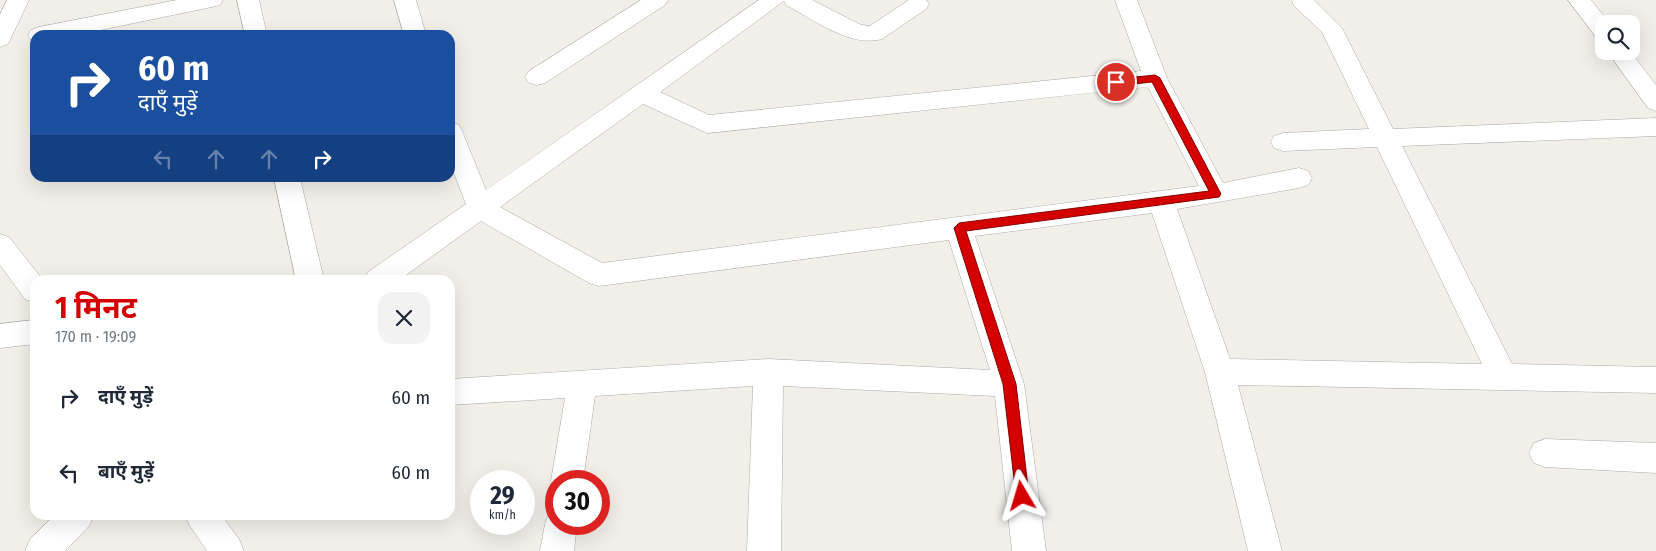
<!DOCTYPE html>
<html lang="hi">
<head>
<meta charset="utf-8">
<style>
  :root { --surface:#fff; --page:#f2f2f3; --text:#1f2937; --muted:#747a83; --accent:#d40000 }
  body { margin:0; font-family:"Fira Sans Condensed","Noto Sans Devanagari",sans-serif; background:var(--page); color:var(--text); height:100vh; display:flex; flex-direction:column; font-size:19px; white-space:nowrap }
  * { box-sizing:border-box; margin:0 }
  p { font-size:16px; color:var(--muted) }
  .icon { flex:none; width:28px; height:28px; fill:none; stroke:currentColor; stroke-width:2; stroke-linecap:round; stroke-linejoin:round }
  .map { position:relative; flex:1; overflow:hidden }
  .side { position:absolute; left:30px; top:275px; width:425px; height:245px; display:flex; flex-direction:column; background:var(--surface); border-radius:15px; box-shadow:0 5px 20px #0002 }
  .side>* { flex:none }
  .top-card { position:absolute; left:30px; top:30px; width:425px; height:152px; border-radius:15px; box-shadow:0 5px 20px #0002; background:#1a4fa0; color:#fff; overflow:hidden }
  .buttons { position:absolute; left:1595px; top:15px; display:grid; gap:10px }
  .buttons a { display:grid; place-items:center; width:45px; height:45px; border-radius:10px; background:var(--surface); box-shadow:0 5px 20px #0002; font-size:25px }
  .speed { position:absolute; left:470px; top:470px; display:flex; gap:10px; font-size:25px; font-weight:700; text-align:center }
  .speed>* { display:grid; place-content:center; width:65px; height:65px; border-radius:50%; background:var(--surface); box-shadow:0 5px 20px #0002; line-height:1 }
  .speed small { font-size:12px; font-weight:400 }
  .speed .limit { border:8px solid #d22; background:#fff; color:#111 }
  .pin { position:absolute; display:grid; place-items:center; width:42px; height:42px; color:#fff; margin:-21px; border:2px solid #fff; border-radius:50%; box-shadow:0 1px 5px #0007 }
  .me { position:absolute; width:55px; margin:-28px; rotate:353deg; stroke-linejoin:round; filter:drop-shadow(0 0 4px #0008) }
  .turn { display:flex; align-items:center; gap:18px; height:105px; padding:0 25px; font-size:22px }
  .turn .icon { width:65px; height:65px; stroke-width:2.5 }
  .turn b { display:block; font-size:35px; line-height:42px }
  .lanes { display:flex; align-items:center; height:48px; padding:0 25px; background:#0003; justify-content:center; gap:25px; direction:ltr }
  .lanes .off { opacity:.35 }
  .round { display:grid; place-items:center; flex:none; width:52px; height:52px; border-radius:15px; background:var(--page) }
  .overview { display:flex; align-items:center; justify-content:space-between; height:85px; padding:0 25px }
  h1 { font-size:30px; font-weight:700; line-height:38px; color:var(--accent) }
  ul { padding:0; list-style:none }
  li { display:flex; align-items:center; gap:15px; height:75px; padding:0 25px }
  li div { flex:1 }
  li b { display:block; font-size:19px }
  li em { font-style:normal }
  .map>svg:first-child { display:block }
  .lines { fill:none; stroke-linecap:round; stroke-linejoin:round }
  .minor-casing { stroke:#a9a9a9; stroke-width:1 }
  .minor { fill:#fff; fill-rule:evenodd }
  .route { fill:#d40000; stroke:#8a0000 }
</style>
</head>
<body>
<div class="map">
<svg width="1656" height="551" viewBox="0 0 1656 551">
  <rect width="100%" height="100%" fill="#f2efe9"/>
  <g class="lines">
    <g class="minor-casing">
      <path id="minor" d="M7 0H29L8 44 0 47V15Z
        M177 0H223L220 5 212 7 76 35H35V41L31 40 28 35 31 30 39 27Z
        M237 0H259L267 35H245Z
        M394 0H416L426 35H404Z
        M641 0H668L665 5 545 83 537 85 529 83 525 77 529 71Z
        M759 0H812L861 25 870 26 909 0H926L929 4 926 9 882 39C850 48 813 19 786 5L784 1 660 92 709 115 1141 71 1115 0H1137L1167 78 1223 183 1299 168 1308 171 1312 178 1308 185 1299 188 1177 209 1230 359 1482 364 1377 147 1283 151 1274 148 1271 142 1274 136 1283 133 1369 129 1322 32 1294 6 1292 0H1314L1342 28 1393 129 1656 118V136L1402 146 1512 364 1656 367V393L1238 385 1282 551H1248L1205 372 1152 213 975 236 1024 384 1046 551H1012L995 396 783 386 781 551H747L753 386 595 396 583 481H556V492L551 481 565 398 450 405V379L768 359 990 370 949 240 599 286 589 283 481 221 399 280H364L368 272 466 204 450 163V122L459 125 462 131 486 190ZM1148 87 1199 186 602 263 500 207 643 104 707 133Z
        M1568 0H1591L1610 24H1604V39L1596 37Z
        M1607 51H1630L1656 85V111L1648 108Z
        M274 178H300L324 280H296Z
        M0 234 9 237 43 280H35V303L25 299 0 265Z
        M35 320V344L0 348V324Z
        M1545 439 1656 443V473L1545 467 1534 463 1529 453 1534 443Z
        M556 510V524H577L574 551H540L545 524 549 513Z
        M55 515H94L89 526 65 551H25L30 539Z
        M185 515H221L239 539 244 551H207L190 526Z"/>
    </g>
    <use href="#minor" class="minor"/>
  </g>
  <path class="route" d="M1155 75 1160 78 1221 194 1219 197 966 231 1016 384 1029 496 1027 500 1022 502 1018 500 1016 496 1003 384 954 228 959 223 1209 191 1152 82 1116 86 1111 82 1116 79Z"/>
</svg>
<div class="buttons">
<a><svg class="icon" aria-label="search" viewBox="0 0 24 24"><circle cx="10" cy="10" r="6"/><path d="M15 15l6 6"/></svg></a>
</div>
<div class="speed"><div>29<small>km/h</small></div><div class="limit">30</div></div>
<div class="pin" style="left:1116px;top:82px;background:#d93025"><svg class="icon" aria-label="arrive" viewBox="0 0 24 24"><path d="M6 21V4h12l-3 4 3 4H6"/></svg></div>
<svg class="me" style="left:1022px;top:496px" viewBox="-20 -20 40 40"><path d="M0-17L14 15 0 8-14 15z" fill="#d40000" stroke="#fff" stroke-width="4"/></svg>
<div class="top-card">
<div class="turn"><svg class="icon" aria-label="right" viewBox="0 0 24 24"><path d="M7 20v-9h11M14 6l5 5-5 5"/></svg><div><b>60 m</b>दाएँ मुड़ें</div></div>
<div class="lanes"><svg class="icon off" aria-label="left" viewBox="0 0 24 24"><path d="M17 20v-9H6M10 6l-5 5 5 5"/></svg><svg class="icon off" aria-label="ahead" viewBox="0 0 24 24"><path d="M12 20V5M6 11l6-6 6 6"/></svg><svg class="icon off" aria-label="ahead" viewBox="0 0 24 24"><path d="M12 20V5M6 11l6-6 6 6"/></svg><svg class="icon" aria-label="right" viewBox="0 0 24 24"><path d="M7 20v-9h11M14 6l5 5-5 5"/></svg></div>
</div>
<section class="side">
<div class="overview"><div><h1>1 मिनट</h1><p>170 m · 19:09</p></div><a class="round"><svg class="icon" aria-label="close" viewBox="0 0 24 24"><path d="M6 6l12 12M18 6L6 18"/></svg></a></div>
<ul>
<li><svg class="icon" aria-label="right" viewBox="0 0 24 24"><path d="M7 20v-9h11M14 6l5 5-5 5"/></svg><div><b>दाएँ मुड़ें</b></div><em>60 m</em></li>
<li><svg class="icon" aria-label="left" viewBox="0 0 24 24"><path d="M17 20v-9H6M10 6l-5 5 5 5"/></svg><div><b>बाएँ मुड़ें</b></div><em>60 m</em></li>
</ul>
</section>
</div>
</body>
</html>
